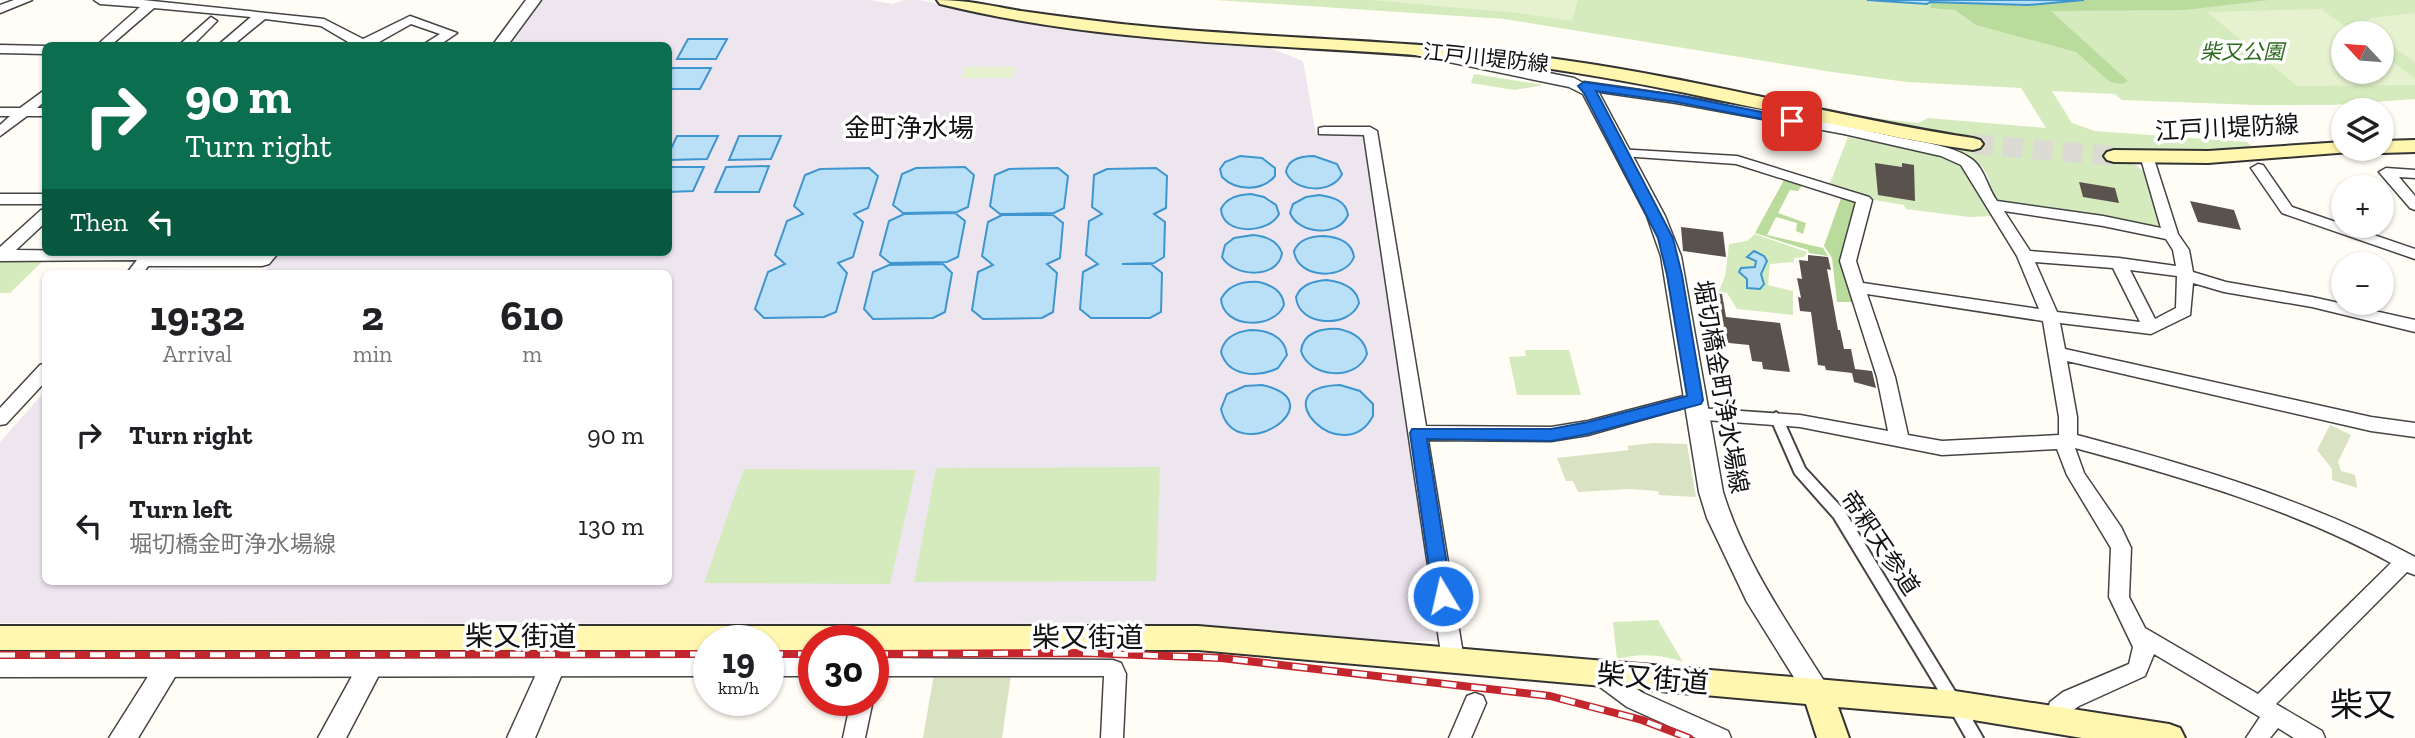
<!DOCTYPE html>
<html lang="en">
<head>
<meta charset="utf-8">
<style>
  :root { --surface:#fff; --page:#f6f6f6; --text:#202124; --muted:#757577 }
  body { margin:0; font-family:"Zilla Slab","Noto Sans JP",serif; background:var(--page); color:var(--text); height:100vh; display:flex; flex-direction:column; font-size:26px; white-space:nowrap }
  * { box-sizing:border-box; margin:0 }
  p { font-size:23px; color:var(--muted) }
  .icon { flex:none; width:38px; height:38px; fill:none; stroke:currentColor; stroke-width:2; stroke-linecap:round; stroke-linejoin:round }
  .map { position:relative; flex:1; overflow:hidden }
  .panel { position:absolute; left:42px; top:270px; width:630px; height:315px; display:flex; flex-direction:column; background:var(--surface); border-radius:10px; box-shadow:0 2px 5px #0004 }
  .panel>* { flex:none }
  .hud { position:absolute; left:42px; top:42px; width:630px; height:214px; border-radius:10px; box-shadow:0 2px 5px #0004; background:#0b6e4f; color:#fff; overflow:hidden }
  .needle { width:46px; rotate:296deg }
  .buttons { position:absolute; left:2331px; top:21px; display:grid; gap:14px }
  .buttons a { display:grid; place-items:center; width:63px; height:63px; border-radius:50%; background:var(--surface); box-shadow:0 2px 5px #0004; font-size:35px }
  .speed { position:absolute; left:693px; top:625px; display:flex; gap:14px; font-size:35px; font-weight:700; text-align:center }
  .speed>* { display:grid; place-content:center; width:91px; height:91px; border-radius:50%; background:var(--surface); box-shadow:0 2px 5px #0004; line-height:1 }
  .speed small { font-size:18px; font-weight:400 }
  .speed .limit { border:10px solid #d22; background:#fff; color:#111 }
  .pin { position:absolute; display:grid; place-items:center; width:60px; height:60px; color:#fff; margin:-30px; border-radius:14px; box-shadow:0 4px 10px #0006 }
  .me { position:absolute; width:77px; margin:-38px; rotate:351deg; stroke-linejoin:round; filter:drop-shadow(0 0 5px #0008) }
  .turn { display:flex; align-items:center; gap:24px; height:147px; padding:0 28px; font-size:32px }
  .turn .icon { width:91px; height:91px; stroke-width:2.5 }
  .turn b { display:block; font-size:49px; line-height:60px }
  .then { display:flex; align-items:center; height:66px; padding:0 28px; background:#0003; gap:14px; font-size:26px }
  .eta { display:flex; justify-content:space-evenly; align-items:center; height:119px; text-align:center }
  .eta b { font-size:42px; font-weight:800; line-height:49px }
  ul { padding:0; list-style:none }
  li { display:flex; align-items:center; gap:21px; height:91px; padding:0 28px }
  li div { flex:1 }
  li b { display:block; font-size:26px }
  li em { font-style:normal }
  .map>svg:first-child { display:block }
  .industrial { fill:#eee6ef }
  .green { fill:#d5ebbd; fill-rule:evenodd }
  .forest { fill:#b9dc9c }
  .cemetery { fill:#d9e3c4 }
  .pitch { fill:#e6f2cf }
  .water { fill:#b9e0f7; stroke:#3f96cf; stroke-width:2 }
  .building { fill:#5a524d }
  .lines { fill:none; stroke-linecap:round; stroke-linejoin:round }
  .secondary-tunnel { stroke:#dbdad3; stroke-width:20; stroke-dasharray:20 10; stroke-linecap:butt }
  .pedestrian-casing { stroke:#444; stroke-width:4 }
  .minor-casing { stroke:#444; stroke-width:3 }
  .tertiary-casing { stroke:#444; stroke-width:3 }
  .secondary-casing { stroke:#333; stroke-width:4 }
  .pedestrian { fill:#fff; fill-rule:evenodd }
  .minor { fill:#fff; fill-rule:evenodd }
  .tertiary { fill:#fff; fill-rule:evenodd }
  .secondary { fill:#fff6b0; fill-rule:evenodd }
  .rail-casing { stroke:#c4262e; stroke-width:8 }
  .rail { stroke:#fff; stroke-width:5; stroke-dasharray:15; stroke-linecap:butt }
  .route { fill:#1a73e8; stroke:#114b97; stroke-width:2 }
  .labels { text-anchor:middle; stroke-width:7; stroke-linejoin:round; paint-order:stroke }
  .far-park-label { font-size:21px; font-style:italic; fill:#2f6b1f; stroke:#fff }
  .far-street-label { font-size:21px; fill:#111; stroke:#fff }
  .street-label { font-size:24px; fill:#111; stroke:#fff }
  .neighbourhood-label { font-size:26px; fill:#111; stroke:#fff }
  .near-street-label { font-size:28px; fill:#111; stroke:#fff }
  .near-quarter-label { font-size:33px; fill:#111; stroke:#fff }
</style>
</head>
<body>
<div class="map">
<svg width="2415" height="738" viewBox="0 0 2415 738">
  <rect width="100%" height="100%" fill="#fffdf5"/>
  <path class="industrial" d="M540 0H871L892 4 905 0H920L1061 28 1270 48 1303 61 1316 134 1365 135 1441 641H1364L1162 624 0 623V442L45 391 46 581H668V273H151L154 269 265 270 279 252H668V46L507 45Z"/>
  <path class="green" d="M1216 0H1867L1927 4 1930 2 2057 4 2084 0H2415V99L2333 105H2255L2122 100 2115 94 2052 91 2072 123 2095 131 2247 142 2253 148 2116 160 2136 165 2143 171 2159 225 2152 226 1995 200C1992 190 1989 176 1983 168 1969 150 1937 146 1916 141L1979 148 1831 113 1918 123 1928 118 2046 128 2021 88 1907 82 1832 72 1504 19ZM2343 33H2382V72H2343Z
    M1474 74 1544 85 1515 90 1471 83Z
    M1848 137 1934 154 1967 168 1973 187 1992 216 1969 217 1906 209 1904 205 1874 200 1829 186Z
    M1755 234 1807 252 1804 257 1794 258V262L1770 264 1768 285 1793 291V315L1737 309 1727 293 1719 291 1725 276 1729 244 1747 241Z
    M5 257H47L10 293H0V262Z
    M1525 350H1569L1581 395H1517L1509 357 1526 356Z
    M1160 467 1156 581 914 582 936 468Z
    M744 469 916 470 890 584 704 583Z
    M1658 620 1683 662C1662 654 1639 653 1617 659L1613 622Z"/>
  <path class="forest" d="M2084 0H2269L2185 10 2051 11 2128 81 2122 84 2110 82 2076 52 1976 25 1955 10 1931 8 1930 2 2028 5Z
    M1784 180 1802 185 1798 191 1790 190 1778 213 1806 223 1803 234 1796 231 1797 223 1776 217 1767 235 1823 248 1828 256 1809 253 1808 250 1755 233Z
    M1841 198 1856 202 1841 260 1855 302H1837L1832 258 1824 246Z"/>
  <path class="cemetery" d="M2330 425 2351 435 2338 462 2341 471 2355 475 2357 488 2332 480V469L2317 450Z
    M1653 443 1687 444 1696 497 1659 495 1658 491 1629 489 1578 492 1573 481H1566L1557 458 1629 450 1627 446Z
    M934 674 1011 675 1002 738H923Z"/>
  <path class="pitch" d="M1371 0H1578L1572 21 1518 13Z
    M2321 9 2354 33H2343V72H2382V54L2415 78V85L2297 86 2207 12Z
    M2415 13V63L2382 38V33H2375L2365 26 2370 18Z
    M964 67H1015L1012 78H962Z"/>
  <path class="water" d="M1867 0H2084L2028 5 1930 2 1927 4Z
    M688 39H727L716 59H677Z
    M672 68H711L700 89H669V75Z
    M677 136H718L707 159 669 160V153Z
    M739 136H781L771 159 729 160Z
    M1240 156 1262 158 1275 168V176C1262 192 1236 191 1222 177L1220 169 1225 162Z
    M1314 156 1337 164 1342 174C1333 194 1294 193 1286 172 1288 158 1302 156 1314 156Z
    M769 166 759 192H715L726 167Z
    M668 167H704L693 191 669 192Z
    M965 167 974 175 968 207 957 212 903 213 893 205 902 174 916 168Z
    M869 168 878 176 868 208 854 214 863 222 853 257 838 263 847 273 836 312 824 317 764 318 755 309 768 272 785 264 775 255 787 221 803 214 794 206 805 175 820 169Z
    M1058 168 1068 176 1064 208 1054 213 1000 214 990 206 995 175 1009 169Z
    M1156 168 1167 176 1166 208 1154 214 1165 222 1164 257 1154 263 1122 264H1151L1162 273 1161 312 1150 318H1091L1080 309 1083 272 1098 264 1086 255 1089 221 1102 214 1092 207 1094 175 1107 169Z
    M1251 194 1264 197 1276 205 1279 214C1269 234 1222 236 1221 209 1227 197 1238 195 1251 194Z
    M1319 195C1332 197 1346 200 1348 215 1339 237 1299 235 1290 213L1293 204 1306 197Z
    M955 213 965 221 958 257 947 262 890 263 880 255 889 221 904 214Z
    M1002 215H1053L1063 223 1060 258 1047 264 1057 273 1053 312 1042 318 983 319 972 310 978 272 993 265 982 256 988 222Z
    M1253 235C1266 236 1277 240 1282 253 1278 280 1233 277 1222 257L1225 245 1234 238Z
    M1324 236C1338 237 1352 242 1354 257 1345 281 1297 279 1294 251 1299 239 1311 236 1324 236Z
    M1754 251 1764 256 1767 261 1761 274 1764 284 1760 289 1747 288V279L1739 272 1741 268 1755 267 1756 261 1747 257Z
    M943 264 952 273 945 312 933 318 873 319 864 309 873 272 889 265Z
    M1327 280C1342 282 1357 287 1359 303 1350 329 1298 327 1296 297 1301 284 1314 281 1327 280Z
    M1259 282C1272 285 1283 291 1284 305 1274 330 1223 329 1221 299 1229 284 1243 281 1259 282Z
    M1339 329C1353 332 1365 339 1367 354 1357 382 1309 378 1301 351 1303 332 1322 328 1339 329Z
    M1250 330C1267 330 1285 336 1287 355L1278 368C1258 378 1228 377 1221 352 1224 337 1236 332 1250 330Z
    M1262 385C1339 402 1235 470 1221 409L1227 394 1245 386Z
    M1340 385 1360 391 1373 404V416C1343 472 1259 387 1340 385Z"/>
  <path class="building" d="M1875 163 1902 167V163L1914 165 1915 201 1878 195Z
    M2079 182 2115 188 2119 203 2083 197Z
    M2190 201 2234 210 2241 230 2198 222Z
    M1681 227 1723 232 1726 257 1683 251Z
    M1808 255 1828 257 1831 270 1827 269 1838 330H1840L1844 349H1851L1855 369 1872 371 1876 388 1854 382 1852 373 1826 370 1825 366 1818 365 1811 312 1800 311 1798 297 1801 298 1797 278 1802 279 1799 260 1808 261Z
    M1702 292 1722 294 1726 317 1780 323 1790 372 1763 369 1762 362 1752 361 1749 345 1709 341Z"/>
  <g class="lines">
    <path class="secondary-tunnel" d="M1973 144 2114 156"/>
    <g class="pedestrian-casing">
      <path id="pedestrian" d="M1776 412 1782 417 1805 468 1844 510 1953 688 1956 693 1953 698 1948 700 1943 698 1834 518 1795 474 1770 417Z
        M1961 708 1967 710 1983 738H1966L1953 715 1955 710Z"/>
    </g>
    <g class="minor-casing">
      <path id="minor" d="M14 0H32L0 13V5Z
        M94 0H143L324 19 363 39 410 16 457 33 438 46H421L440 34 411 24 372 46H355L321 26 265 19 232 46H217L251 17 154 8 110 46H96L140 7 100 4Z
        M211 17 217 21 192 46H178Z
        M0 45 46 46V54L0 53Z
        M1584 82C1687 96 1789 113 1891 136 1916 142 1952 144 1973 160 1985 170 1988 189 1997 201L2103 216 2161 228 2141 159 2148 155 2153 156 2178 234 2189 250 2193 272 2226 282 2312 297 2415 320V332L2312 307 2224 292 2193 283 2190 315 2151 334 2060 323 2065 349 2371 417 2415 423V437L2371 431 2067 361 2077 417V435C2193 466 2309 500 2415 557V575L2407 572 2276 704 2322 731 2325 738H2294L2278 728 2270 738H2246L2260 717 2154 654 2145 676 2079 706 2068 714 2064 727 2056 730 2048 727 2045 720 2050 702 2063 692 2129 664 2133 647 2109 597 2111 548 2067 475 2057 449 1942 455 1800 427 1692 419 1689 414 1692 409 1698 408 1800 415 1888 431 1877 377 1840 261 1856 202 1736 164 1622 156 1617 155 1615 152 1617 149 1737 156 1869 197 1872 200 1856 261 1863 283 2039 309 2017 256 1961 165 1941 156 1844 134 1676 103 1579 89 1577 86ZM2004 211 2103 226 2166 239 2173 250 2176 266 2119 258 2030 251ZM2035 262 2113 268 2140 322 2057 312ZM2130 270 2177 276 2176 308 2155 319ZM1867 294 2043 321 2059 417V435L1942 441 1908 435 1895 377ZM2075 448C2182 477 2293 509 2391 563L2258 694 2145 628 2129 597 2131 548 2121 527 2084 473Z
        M46 89V100L37 108H46V116H27L0 136V125L10 116H0V108H20Z
        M1324 127H1370L1377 131 1426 426 1551 427 1588 421 1695 393 1701 395 1704 399 1701 403 1588 435 1551 441 1428 440 1464 660 1461 666 1453 669 1445 666 1442 660 1364 135 1319 134V128Z
        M2258 164 2263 165 2292 207 2415 249V259L2282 213 2251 168Z
        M2386 168 2415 170V178L2399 177 2415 196V210L2410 208 2379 172Z
        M0 194H46V204H0Z
        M46 209V222L16 250 159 252 143 273H127L137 260 0 261V247L41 210Z
        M46 363V381L6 424 0 425V408L40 365Z
        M709 658V676L0 677V659Z
        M768 658H814V676H768Z
        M873 658 1113 660 1121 663 1126 674 1123 738H1101L1104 676H873Z
        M1600 665 1643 693 1728 731 1731 738H1696L1627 707 1592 681 1589 674 1592 667Z
        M1475 693 1483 696 1486 703 1471 738H1449L1467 696Z
        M851 700H873L865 738H843Z"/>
    </g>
    <g class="tertiary-casing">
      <path id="tertiary" d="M526 0H541L507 46H492Z
        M1411 45 1574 78 1598 91 1665 216 1681 256 1723 492C1745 563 1787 622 1826 684L1830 692 1826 700 1817 703 1808 700 1747 602 1707 518 1699 492 1661 256 1647 216 1583 94 1569 87 1405 53 1403 50Z
        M259 252H279L269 264 262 266H146L136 260 146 254Z
        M168 656 177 659 181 667 138 738H109L159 659Z
        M552 656 561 659 565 667 535 738H507L543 659Z
        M366 664 375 667 379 675 346 738H318L357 667Z"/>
    </g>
    <g class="secondary-casing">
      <path id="secondary" d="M937 0C969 0 991 6 1021 11 1064 17 1108 23 1152 27 1289 40 1426 40 1563 60 1701 79 1835 117 1973 138L1980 140 1983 144 1980 148 1973 150 1946 146C1796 120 1650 79 1498 62 1312 43 1123 49 940 4Z
        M2415 140V152L2382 153 2373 149H2382V141Z
        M2343 142V149H2353L2350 152 2208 163 2114 162 2107 160 2104 156 2107 152 2114 150 2208 151Z
        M0 626H1198L1955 691 2169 724 2180 728 2185 738H2082L1955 717 1838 707 1849 738H1817L1806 704 1198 650H873V640H814V650H768V640H709V650H0Z"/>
    </g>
    <use href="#pedestrian" class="pedestrian"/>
    <use href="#minor" class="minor"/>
    <use href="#tertiary" class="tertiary"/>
    <use href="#secondary" class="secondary"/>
    <g class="rail-casing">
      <path id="rail" d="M768 654H814
        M873 654 1087 653 1221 658 1550 696 1642 720 1689 738
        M0 655 709 654"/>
    </g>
    <use href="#rail" class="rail"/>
  </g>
  <path class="route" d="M1584 82 1676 95 1792 118 1799 121 1792 125 1676 102 1596 91 1673 238 1682 275 1703 400 1701 404 1588 434 1551 441 1427 439 1452 596 1449 601 1443 603 1436 601 1433 596 1410 433 1412 429H1551L1588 422 1687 396 1667 275 1658 238 1584 93 1578 86Z"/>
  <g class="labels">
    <g class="far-park-label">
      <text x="2242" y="59">柴又公園</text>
    </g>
    <g class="far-street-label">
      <text transform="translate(1486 58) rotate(6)" y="7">江戸川堤防線</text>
    </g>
    <g class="street-label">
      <text transform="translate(2227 128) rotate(-3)" y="8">江戸川堤防線</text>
      <text transform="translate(1721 387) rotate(80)" y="8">堀切橋金町浄水場線</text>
      <text transform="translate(1880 543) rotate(56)" y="8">帝釈天参道</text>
    </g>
    <g class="neighbourhood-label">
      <text x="909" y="137">金町浄水場</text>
    </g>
    <g class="near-street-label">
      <text x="521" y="646">柴又街道</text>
      <text x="1088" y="647">柴又街道</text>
      <text transform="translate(1653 678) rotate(5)" y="10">柴又街道</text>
    </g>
    <g class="near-quarter-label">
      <text x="2363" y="716">柴又</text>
    </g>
  </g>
</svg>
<div class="buttons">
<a><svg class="needle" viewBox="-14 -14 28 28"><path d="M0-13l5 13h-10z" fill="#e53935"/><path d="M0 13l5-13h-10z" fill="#757577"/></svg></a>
<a><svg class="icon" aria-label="layers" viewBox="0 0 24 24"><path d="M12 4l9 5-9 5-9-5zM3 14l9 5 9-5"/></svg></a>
<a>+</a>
<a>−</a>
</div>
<div class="speed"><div>19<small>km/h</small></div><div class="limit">30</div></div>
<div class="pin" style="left:1792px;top:121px;background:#d93025"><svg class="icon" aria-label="arrive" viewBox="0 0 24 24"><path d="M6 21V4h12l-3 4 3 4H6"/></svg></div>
<svg class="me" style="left:1443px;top:596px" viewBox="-20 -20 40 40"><circle r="17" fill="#1a73e8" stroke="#fff" stroke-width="3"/><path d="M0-11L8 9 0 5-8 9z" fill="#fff"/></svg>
<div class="hud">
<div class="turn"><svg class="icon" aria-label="right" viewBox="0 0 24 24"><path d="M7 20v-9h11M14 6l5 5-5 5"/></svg><div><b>90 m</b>Turn right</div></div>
<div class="then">Then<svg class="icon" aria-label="left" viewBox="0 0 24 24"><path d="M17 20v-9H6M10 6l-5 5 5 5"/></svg></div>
</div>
<section class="panel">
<div class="eta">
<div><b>19:32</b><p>Arrival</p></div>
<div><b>2</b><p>min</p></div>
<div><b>610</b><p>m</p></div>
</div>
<ul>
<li><svg class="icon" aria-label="right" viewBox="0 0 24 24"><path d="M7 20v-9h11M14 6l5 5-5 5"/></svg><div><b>Turn right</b></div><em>90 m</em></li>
<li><svg class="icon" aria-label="left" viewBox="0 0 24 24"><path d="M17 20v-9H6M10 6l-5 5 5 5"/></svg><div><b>Turn left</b><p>堀切橋金町浄水場線</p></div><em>130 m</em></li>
</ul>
</section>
</div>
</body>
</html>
